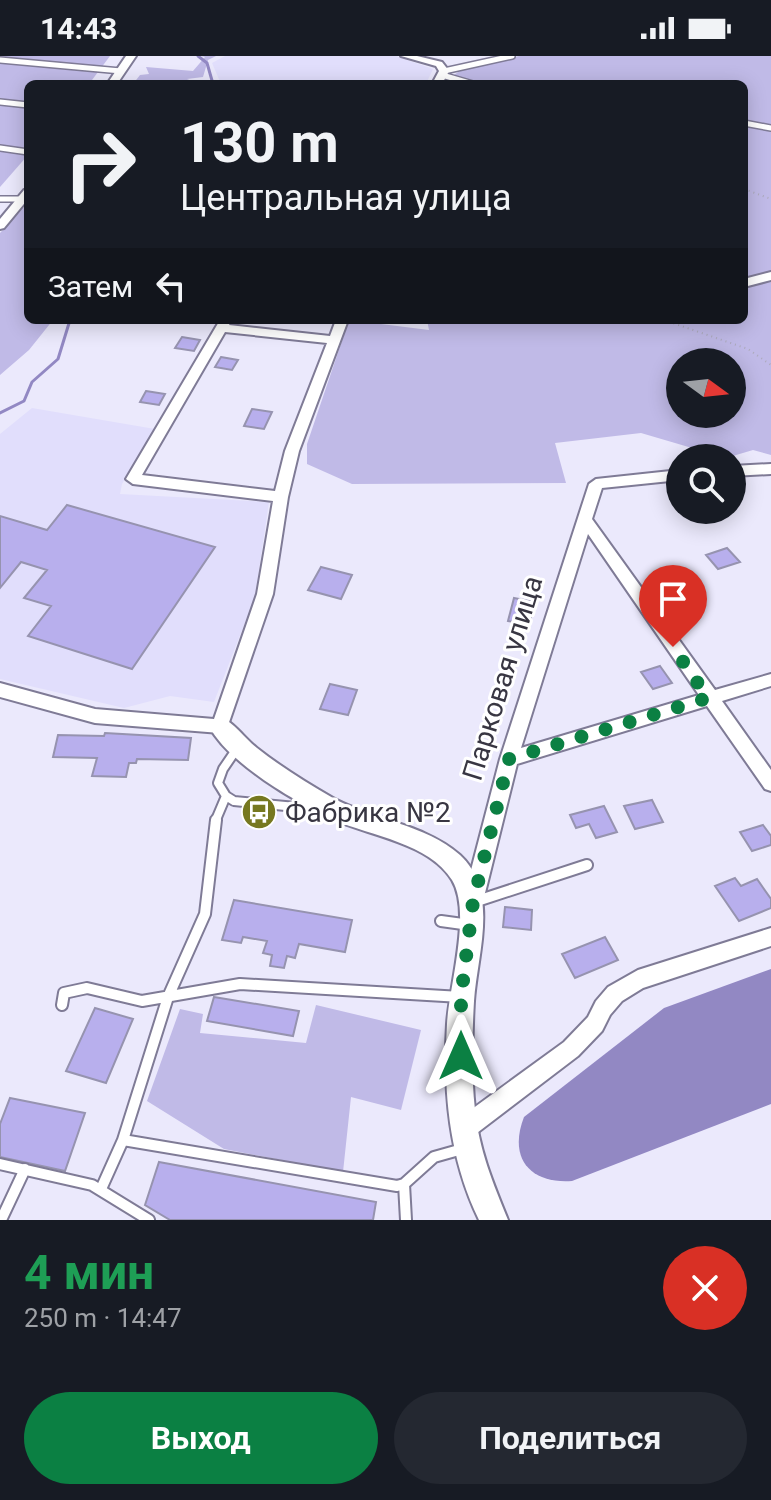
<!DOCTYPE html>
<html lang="ru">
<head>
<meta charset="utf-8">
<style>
  :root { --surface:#171b24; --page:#242831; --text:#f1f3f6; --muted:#9ea1a6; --accent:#0b8043 }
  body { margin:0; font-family:Roboto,sans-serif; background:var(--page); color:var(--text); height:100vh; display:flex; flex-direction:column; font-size:30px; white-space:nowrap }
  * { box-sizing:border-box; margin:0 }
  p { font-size:26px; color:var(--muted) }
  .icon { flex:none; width:44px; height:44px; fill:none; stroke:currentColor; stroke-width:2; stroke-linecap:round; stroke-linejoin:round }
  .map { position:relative; height:1164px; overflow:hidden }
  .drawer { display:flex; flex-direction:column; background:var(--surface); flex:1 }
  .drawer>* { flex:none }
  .top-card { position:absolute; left:24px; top:24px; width:724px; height:244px; border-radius:12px; box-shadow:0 4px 20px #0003; background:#171b24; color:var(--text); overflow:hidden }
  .needle { width:52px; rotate:105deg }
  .fabs { position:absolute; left:666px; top:292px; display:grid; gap:16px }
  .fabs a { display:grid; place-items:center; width:80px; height:80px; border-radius:50%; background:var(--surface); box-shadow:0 4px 20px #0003; font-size:40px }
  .pin { position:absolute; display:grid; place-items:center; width:68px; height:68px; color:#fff; margin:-82px -34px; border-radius:50% 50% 50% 0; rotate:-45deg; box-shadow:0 0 8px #0007 }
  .pin .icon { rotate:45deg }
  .me { position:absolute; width:88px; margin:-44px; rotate:0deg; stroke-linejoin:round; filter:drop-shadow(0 0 6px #0008) }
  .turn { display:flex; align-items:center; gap:28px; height:168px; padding:0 24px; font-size:36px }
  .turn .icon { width:104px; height:104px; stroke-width:2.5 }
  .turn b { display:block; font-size:56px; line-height:68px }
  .then { display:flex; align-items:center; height:76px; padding:0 24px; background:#0003; gap:16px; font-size:30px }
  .round { display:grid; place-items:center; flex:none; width:84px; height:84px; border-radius:42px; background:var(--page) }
  .overview { display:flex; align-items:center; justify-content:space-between; height:136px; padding:0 24px }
  h1 { font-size:48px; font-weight:700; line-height:60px; color:#1e9e55 }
  .button { display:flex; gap:16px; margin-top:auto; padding:16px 24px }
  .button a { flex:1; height:92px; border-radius:48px; background:var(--accent); color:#fff; font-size:32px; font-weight:700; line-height:92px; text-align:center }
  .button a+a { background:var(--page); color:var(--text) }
  .status { display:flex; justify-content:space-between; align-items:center; height:56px; padding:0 40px; background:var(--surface); direction:ltr }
  .status svg { height:22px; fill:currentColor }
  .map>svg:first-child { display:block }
  .built { fill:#e1defc }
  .green { fill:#c0bae7; fill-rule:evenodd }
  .water { fill:#9288c3 }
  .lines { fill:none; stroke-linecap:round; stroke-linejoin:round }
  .stream { stroke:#9288c3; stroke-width:3 }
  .building { fill:#b8afed; stroke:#9693af; stroke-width:2 }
  .service-far2-casing { stroke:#7f7b96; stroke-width:8 }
  .service-far1-casing { stroke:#7f7b96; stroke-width:12 }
  .service-casing { stroke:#7f7b96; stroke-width:14 }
  .minor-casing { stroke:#7f7b96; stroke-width:4 }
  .tertiary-casing { stroke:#7f7b96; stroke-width:4 }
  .path { stroke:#acaabb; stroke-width:2; stroke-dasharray:1 4; stroke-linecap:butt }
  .service-far2 { stroke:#fff; stroke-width:5 }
  .service-far1 { stroke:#fff; stroke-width:8 }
  .service { stroke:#fff; stroke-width:10 }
  .minor { fill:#fff; fill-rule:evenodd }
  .tertiary { fill:#fff; fill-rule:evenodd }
  .route { stroke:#0b8043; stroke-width:14; stroke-dasharray:0 25.2 }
  .labels { text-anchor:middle; stroke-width:6; stroke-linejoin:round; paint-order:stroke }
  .street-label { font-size:28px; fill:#383642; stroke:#fff }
  .poi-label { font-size:28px; fill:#383642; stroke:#fff; text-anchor:start }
</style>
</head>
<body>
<div class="status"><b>14:43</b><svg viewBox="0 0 49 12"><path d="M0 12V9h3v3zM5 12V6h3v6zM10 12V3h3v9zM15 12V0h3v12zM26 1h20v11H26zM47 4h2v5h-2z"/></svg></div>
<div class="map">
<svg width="771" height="1164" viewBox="0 0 771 1164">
  <rect width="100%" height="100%" fill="#ebe9fc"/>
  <path class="built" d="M225 0H396L433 13 426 28H221L212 7Z
    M32 352 155 373 122 428 120 438 269 446 255 541 214 646 170 640 124 652 0 623V378Z"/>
  <path class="green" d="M0 0H110L89 28H28V99L0 131Z
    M201 0H216L208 4 203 21 187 23 199 28H133L140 19 149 18 146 11 193 15 205 1Z
    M519 0H771V399L753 394 726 402 641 377 555 387 566 427 352 428 307 408V388L349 264 429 274 427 264H744V28H446C460 6 495 5 519 0ZM680 306H732V358H680Z
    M28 147V264H53L29 294 0 319V177Z
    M316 949 421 974 401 1054 351 1041 343 1116 224 1093 147 1045 180 953 203 958 200 977 306 987Z"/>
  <path class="water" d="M771 913V1048L572 1125C530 1128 508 1102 524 1061L664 952Z"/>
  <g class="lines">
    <path class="stream" d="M198 0 207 7 213 28
      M0 357 24 345 32 326 58 303 70 264"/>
  </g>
  <path class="building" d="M182 281 200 284 194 295 175 292Z
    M221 301 238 304 232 314 215 311Z
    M146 335 165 338 159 349 140 346Z
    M252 353 272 356 264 373 244 370Z
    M67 449 215 491 132 613 28 580 51 550 24 542 47 514 21 506 0 532V460L47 474Z
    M727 492 740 506 718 513 706 499Z
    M321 511 352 519 341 543 308 534Z
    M686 537 698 554 693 556 698 562 685 566 680 560 676 561 664 543Z
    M514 542 535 546 529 569 508 565Z
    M660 610 672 627 653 633 641 616Z
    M330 628 357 634 348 659 320 653Z
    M105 677 191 682 188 704 137 703 136 707H129L126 721 92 720 97 702 53 701 58 679 104 680Z
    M652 744 663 766 635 773 624 750Z
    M604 750 617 776 596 782 589 768 576 772 570 759Z
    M763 769 771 780V789L752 795 740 776Z
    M735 822 741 830 757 823 771 843V852L739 865 715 830Z
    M234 844 352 864 345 896 299 888 295 902 287 900 284 912 270 910 272 899 263 897 267 885 243 881 241 887 222 884Z
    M505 851 532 854 531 874 503 871Z
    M605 881 618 904 575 922 562 898Z
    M214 941 299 955 293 980 207 965Z
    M95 952 133 963 106 1027 66 1015Z
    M10 1042 85 1057 65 1115 0 1101V1068Z
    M159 1106 376 1146 373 1164H170L145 1149Z"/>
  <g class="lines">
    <g class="service-far2-casing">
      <path id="service-far2" d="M0 4 121 15
        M444 15 512 0
        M442 19 473 28
        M0 46 28 49
        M744 67 771 72
        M0 92 28 96
        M0 143H23"/>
    </g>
    <g class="service-far1-casing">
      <path id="service-far1" d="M238 691 223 713 218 727 226 740 234 745 317 753
        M215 766 226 740"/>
    </g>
    <g class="service-casing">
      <path id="service" d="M474 846 587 809
        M441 865 470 869
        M62 949 64 937 87 932 142 945 240 928 461 941
        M123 1084 397 1130 404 1128 434 1101 466 1092
        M0 1108 92 1129 149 1164
        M404 1128 406 1164
        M101 1133 123 1084 168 941 205 858 216 764
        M1 1164 25 1113"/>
    </g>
    <g class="minor-casing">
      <path id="minor" d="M126 0H136L117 28H107Z
        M401 0H417L442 6 449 15 442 28H432L439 15 436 10Z
        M28 133V143L4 172 0 173V163L24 134Z
        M771 216V224L744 231V223Z
        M220 264H232L229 269 330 280 336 264H348L299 395 288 441 273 538 226 675 220 677 95 667 0 641V627L95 653 214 663 257 538 273 445 133 428 126 423ZM225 276 327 287 285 395 275 435 142 419Z
        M771 408V418L732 420V410Z
        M680 414V424L602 432 592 463 715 634 771 618V630L722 645 771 714V735L765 733 707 650 517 708 483 845 480 851 473 854 466 851 463 845 500 703 589 428 596 423ZM588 478 699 639 521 692Z
        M771 872V890L643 932 622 945 610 959 602 975 578 1000 473 1080 465 1083 457 1080 454 1072 457 1064 564 986 588 961 596 945 608 931 638 914Z"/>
    </g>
    <g class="tertiary-casing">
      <path id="tertiary" d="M220 661C234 666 245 683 257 692 281 711 307 727 333 742 373 764 425 768 460 799 500 836 477 899 474 945 472 981 471 1018 475 1054 479 1094 493 1127 508 1164H479C449 1102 443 1036 447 968 449 930 472 857 452 824 429 787 371 780 334 764 297 747 228 707 209 670L212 664Z"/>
    </g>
    <path class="path" d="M744 133 771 143
      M664 264 748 293 771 309"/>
    <use href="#service-far2" class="service-far2"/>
    <use href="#service-far1" class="service-far1"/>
    <use href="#service" class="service"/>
    <use href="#minor" class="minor"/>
    <use href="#tertiary" class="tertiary"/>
  </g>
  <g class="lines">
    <path class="route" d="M461 1000V941L473 846 509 703 708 642 673 591"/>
  </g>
  <defs>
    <g id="bus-disc" transform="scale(1.8)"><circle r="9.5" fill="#767820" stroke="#fff"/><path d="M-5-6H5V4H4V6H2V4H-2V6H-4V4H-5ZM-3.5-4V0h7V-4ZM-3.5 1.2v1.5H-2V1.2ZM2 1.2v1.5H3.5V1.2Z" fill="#fff"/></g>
  </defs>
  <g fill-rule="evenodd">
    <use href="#bus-disc" x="259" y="756"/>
  </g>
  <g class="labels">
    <g class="street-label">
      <text transform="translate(502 622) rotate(-73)" y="10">Парковая улица</text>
    </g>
    <g class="poi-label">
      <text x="285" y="766">Фабрика №2</text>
    </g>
  </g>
</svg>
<div class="fabs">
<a><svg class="needle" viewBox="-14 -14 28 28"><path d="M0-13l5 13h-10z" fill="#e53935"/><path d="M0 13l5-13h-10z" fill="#9ea1a6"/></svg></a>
<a><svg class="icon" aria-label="search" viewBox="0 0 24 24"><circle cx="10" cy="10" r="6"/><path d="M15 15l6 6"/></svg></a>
</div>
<div class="pin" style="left:673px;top:591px;background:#d93025"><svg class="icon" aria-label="arrive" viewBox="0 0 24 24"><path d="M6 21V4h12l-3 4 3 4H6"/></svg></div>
<svg class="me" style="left:461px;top:1000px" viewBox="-20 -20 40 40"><path d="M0-17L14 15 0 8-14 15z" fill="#0b8043" stroke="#fff" stroke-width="4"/></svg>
<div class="top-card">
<div class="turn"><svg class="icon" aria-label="right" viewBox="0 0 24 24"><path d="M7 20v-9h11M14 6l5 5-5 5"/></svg><div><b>130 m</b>Центральная улица</div></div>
<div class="then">Затем<svg class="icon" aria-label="left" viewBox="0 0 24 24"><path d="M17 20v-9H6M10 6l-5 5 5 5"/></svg></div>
</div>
</div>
<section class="drawer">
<div class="overview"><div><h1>4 мин</h1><p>250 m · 14:47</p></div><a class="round" style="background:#d93025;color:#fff"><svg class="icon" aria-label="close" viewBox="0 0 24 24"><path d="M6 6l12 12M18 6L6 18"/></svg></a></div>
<div class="button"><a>Выход</a><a>Поделиться</a></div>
</section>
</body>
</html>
